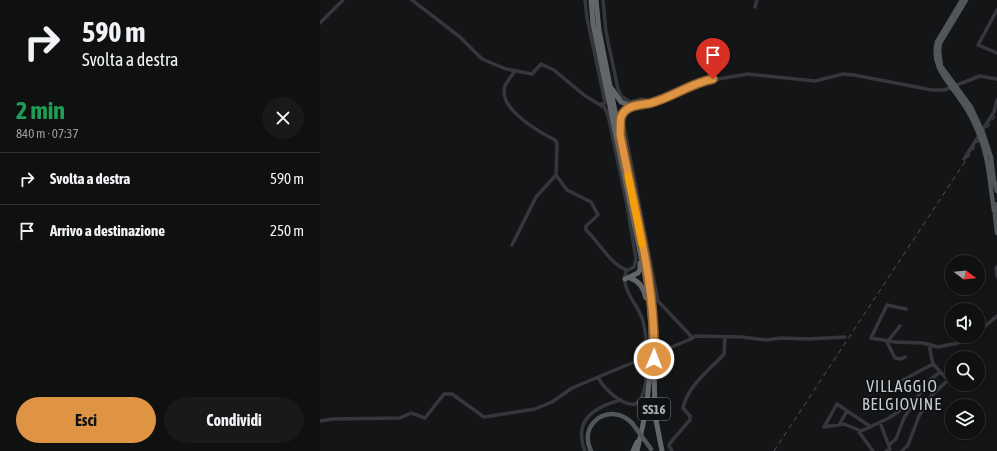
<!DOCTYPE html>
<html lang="it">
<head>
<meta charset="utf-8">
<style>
  :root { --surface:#0f1010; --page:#181919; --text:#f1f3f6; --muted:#9b9d9f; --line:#2f3030; --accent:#df9443 }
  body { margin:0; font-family:"Asap Condensed",sans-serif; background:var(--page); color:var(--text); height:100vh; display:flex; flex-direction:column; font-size:15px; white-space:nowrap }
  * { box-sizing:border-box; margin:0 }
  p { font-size:13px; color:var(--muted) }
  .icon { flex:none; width:22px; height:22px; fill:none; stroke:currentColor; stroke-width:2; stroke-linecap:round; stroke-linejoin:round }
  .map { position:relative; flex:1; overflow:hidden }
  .side { display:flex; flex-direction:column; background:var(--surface); width:320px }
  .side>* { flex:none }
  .banner { background:#0f1010; color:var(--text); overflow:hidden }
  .needle { width:26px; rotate:106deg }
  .controls { position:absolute; left:625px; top:255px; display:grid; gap:8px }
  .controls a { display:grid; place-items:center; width:40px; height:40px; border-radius:50%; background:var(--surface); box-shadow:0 2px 6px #0003,0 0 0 1px var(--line); font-size:20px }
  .pin { position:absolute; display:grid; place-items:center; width:34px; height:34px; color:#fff; margin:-41px -17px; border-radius:50% 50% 50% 0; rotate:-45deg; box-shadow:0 0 4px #0007 }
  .pin .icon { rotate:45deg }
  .me { position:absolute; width:44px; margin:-22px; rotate:1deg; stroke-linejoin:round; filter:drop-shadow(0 0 3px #0008) }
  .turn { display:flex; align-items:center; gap:14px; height:84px; padding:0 16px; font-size:18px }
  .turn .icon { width:52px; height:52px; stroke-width:2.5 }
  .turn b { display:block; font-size:28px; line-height:34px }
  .round { display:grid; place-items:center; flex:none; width:42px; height:42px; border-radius:21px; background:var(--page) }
  .summary { display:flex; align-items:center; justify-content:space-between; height:68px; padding:0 16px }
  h1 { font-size:24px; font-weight:700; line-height:30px; color:#1e9e55 }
  .action { display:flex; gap:8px; margin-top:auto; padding:8px 16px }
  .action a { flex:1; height:46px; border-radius:24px; background:var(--accent); color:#111; font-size:16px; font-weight:700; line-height:46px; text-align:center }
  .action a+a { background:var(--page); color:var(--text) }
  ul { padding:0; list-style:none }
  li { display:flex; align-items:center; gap:12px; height:52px; padding:0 16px; border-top:1px solid var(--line) }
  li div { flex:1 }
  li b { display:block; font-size:15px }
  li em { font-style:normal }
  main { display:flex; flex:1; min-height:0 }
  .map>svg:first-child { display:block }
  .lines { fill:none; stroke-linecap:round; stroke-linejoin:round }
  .minor { stroke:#36373a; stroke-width:3.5 }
  .major { stroke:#525559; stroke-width:4.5 }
  .highway { stroke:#62666b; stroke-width:5 }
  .rail { stroke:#4f5155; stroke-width:1; stroke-dasharray:5 4; stroke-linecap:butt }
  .minor-bridge { stroke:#36373a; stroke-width:3.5 }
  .major-bridge { stroke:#525559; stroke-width:4.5 }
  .route-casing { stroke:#91602c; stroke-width:10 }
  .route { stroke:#df9443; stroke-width:7 }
  .slow { stroke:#f59e0b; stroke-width:7 }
  .labels { text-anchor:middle; stroke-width:3.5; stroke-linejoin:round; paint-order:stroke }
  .shield { fill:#0f1011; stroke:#7a7e84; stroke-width:1 }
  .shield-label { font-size:13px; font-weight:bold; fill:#a8adb5 }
  .quarter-label { font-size:16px; letter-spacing:1px; fill:#c8ccd1; stroke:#0f1011 }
</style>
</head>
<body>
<main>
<section class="side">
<div class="banner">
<div class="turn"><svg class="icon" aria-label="right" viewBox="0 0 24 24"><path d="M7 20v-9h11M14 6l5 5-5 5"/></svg><div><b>590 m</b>Svolta a destra</div></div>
</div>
<div class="summary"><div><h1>2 min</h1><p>840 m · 07:37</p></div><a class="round"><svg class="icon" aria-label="close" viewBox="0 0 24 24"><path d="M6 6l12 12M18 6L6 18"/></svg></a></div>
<ul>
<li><svg class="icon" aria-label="right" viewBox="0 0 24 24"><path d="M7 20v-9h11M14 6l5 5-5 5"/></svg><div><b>Svolta a destra</b></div><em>590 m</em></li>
<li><svg class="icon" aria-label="arrive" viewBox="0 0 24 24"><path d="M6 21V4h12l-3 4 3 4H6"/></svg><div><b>Arrivo a destinazione</b></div><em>250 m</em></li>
</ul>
<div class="action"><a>Esci</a><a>Condividi</a></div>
</section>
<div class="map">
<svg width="677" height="451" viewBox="0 0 677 451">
  <rect width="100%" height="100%" fill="#141516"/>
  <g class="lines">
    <path class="minor" d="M92 0 140 37 162 59 186 69 212 74 221 64 234 70 264 95 285 108 288 115 307 205 316 259 314 267 306 271C300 291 318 303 323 321 327 337 332 396 315 404 302 406 283 388 278 377
      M265 0 267 18 285 102 284 104H280
      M283 0 286 32 298 89 301 96 310 102 322 99 331 102
      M435 7 437 0
      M677 10 658 45 677 53
      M0 23 23 0
      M195 71C192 75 187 81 185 86 177 108 219 132 235 140L237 143 236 175 247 190 271 202 278 215 266 226V230C279 242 290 264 307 270
      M311 106 332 103 380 82 428 74 495 81 523 74 534 75 612 90H624L660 76 677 79
      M316 107 307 112 303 121 338 301 370 335 371 339
      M644 159 674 112 677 100
      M192 245 216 197 236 175
      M677 267 676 268 677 276
      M586 309 567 305 551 338 575 342 603 343 618 347 638 343 651 336
      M580 326 567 342 575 358 581 359 585 357
      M658 332 677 316
      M359 344 371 339 375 336 422 337 447 340 460 338 489 339 525 337
      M583 380 613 364
      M0 421 13 419 80 418 91 413 105 418 124 394H132L164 417 215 409 232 402 252 388 302 367
      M560 422 570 449 566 451
      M519 425 527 411
      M541 431 524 424 504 427 517 404 551 427
      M569 445 576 439 584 418 595 401
      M265 451C253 420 274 407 301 400
      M352 451 349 446 350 443 370 420V416L363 408C368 385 390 370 404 354L405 337
      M553 451 539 432 569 418 595 400 611 379 620 372
      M582 451 588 445 599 416 611 396 628 380 613 364 609 345"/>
    <path class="major" d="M617 42 642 0
      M620 43 646 0
      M674 181 677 191
      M671 189 674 211
      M677 204 675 215 677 233
      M271 451C257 423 291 401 312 423"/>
    <path class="highway" d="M271 0 273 24 324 271C336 331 332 392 317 451
      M276 0 279 30 302 147
      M292 89 301 102 311 106
      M300 125 301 115 311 106
      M310 278C320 281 324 289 326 298
      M305 279 318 273 320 269V263
      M334 365 335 415 342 451
      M313 451 317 442"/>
    <path class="rail" d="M454 451 677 113"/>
    <path class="minor-bridge" d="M302 367 359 344"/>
    <path class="major-bridge" d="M617 42C610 67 630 83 642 102 649 111 654 122 658 132 666 150 669 169 671 189
      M620 43 619 51 621 66 651 107 663 133 671 157 674 181
      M312 423 331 449"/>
  </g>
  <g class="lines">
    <g class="route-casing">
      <path id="route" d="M334 359C336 283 314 209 300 134 301 126 298 117 305 111 311 104 323 105 331 103 353 97 371 83 393 79"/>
    </g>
    <use href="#route" class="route"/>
    <path class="slow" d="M308 176 322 244"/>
  </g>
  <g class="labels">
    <rect class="shield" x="318" y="398" width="32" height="22" rx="3"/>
    <g class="shield-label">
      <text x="334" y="414">SS16</text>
    </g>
    <g class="quarter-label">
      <text x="582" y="392">VILLAGGIO<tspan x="582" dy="18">BELGIOVINE</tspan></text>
    </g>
  </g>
</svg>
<div class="controls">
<a><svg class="needle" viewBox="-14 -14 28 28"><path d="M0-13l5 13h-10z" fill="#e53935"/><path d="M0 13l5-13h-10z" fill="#9b9d9f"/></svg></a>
<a><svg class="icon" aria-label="sound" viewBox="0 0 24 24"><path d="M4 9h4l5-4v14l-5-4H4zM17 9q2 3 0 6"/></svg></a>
<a><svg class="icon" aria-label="search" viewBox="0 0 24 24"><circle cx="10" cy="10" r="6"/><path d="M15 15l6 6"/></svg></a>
<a><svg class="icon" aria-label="layers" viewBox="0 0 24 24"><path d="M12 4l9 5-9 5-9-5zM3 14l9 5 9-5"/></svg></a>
</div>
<div class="pin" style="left:393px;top:79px;background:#d93025"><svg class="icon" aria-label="arrive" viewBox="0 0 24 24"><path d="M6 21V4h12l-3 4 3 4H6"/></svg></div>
<svg class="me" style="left:334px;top:359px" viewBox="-20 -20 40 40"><circle r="17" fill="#df9443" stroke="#fff" stroke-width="3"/><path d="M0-11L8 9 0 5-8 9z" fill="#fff"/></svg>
</div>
</main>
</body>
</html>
